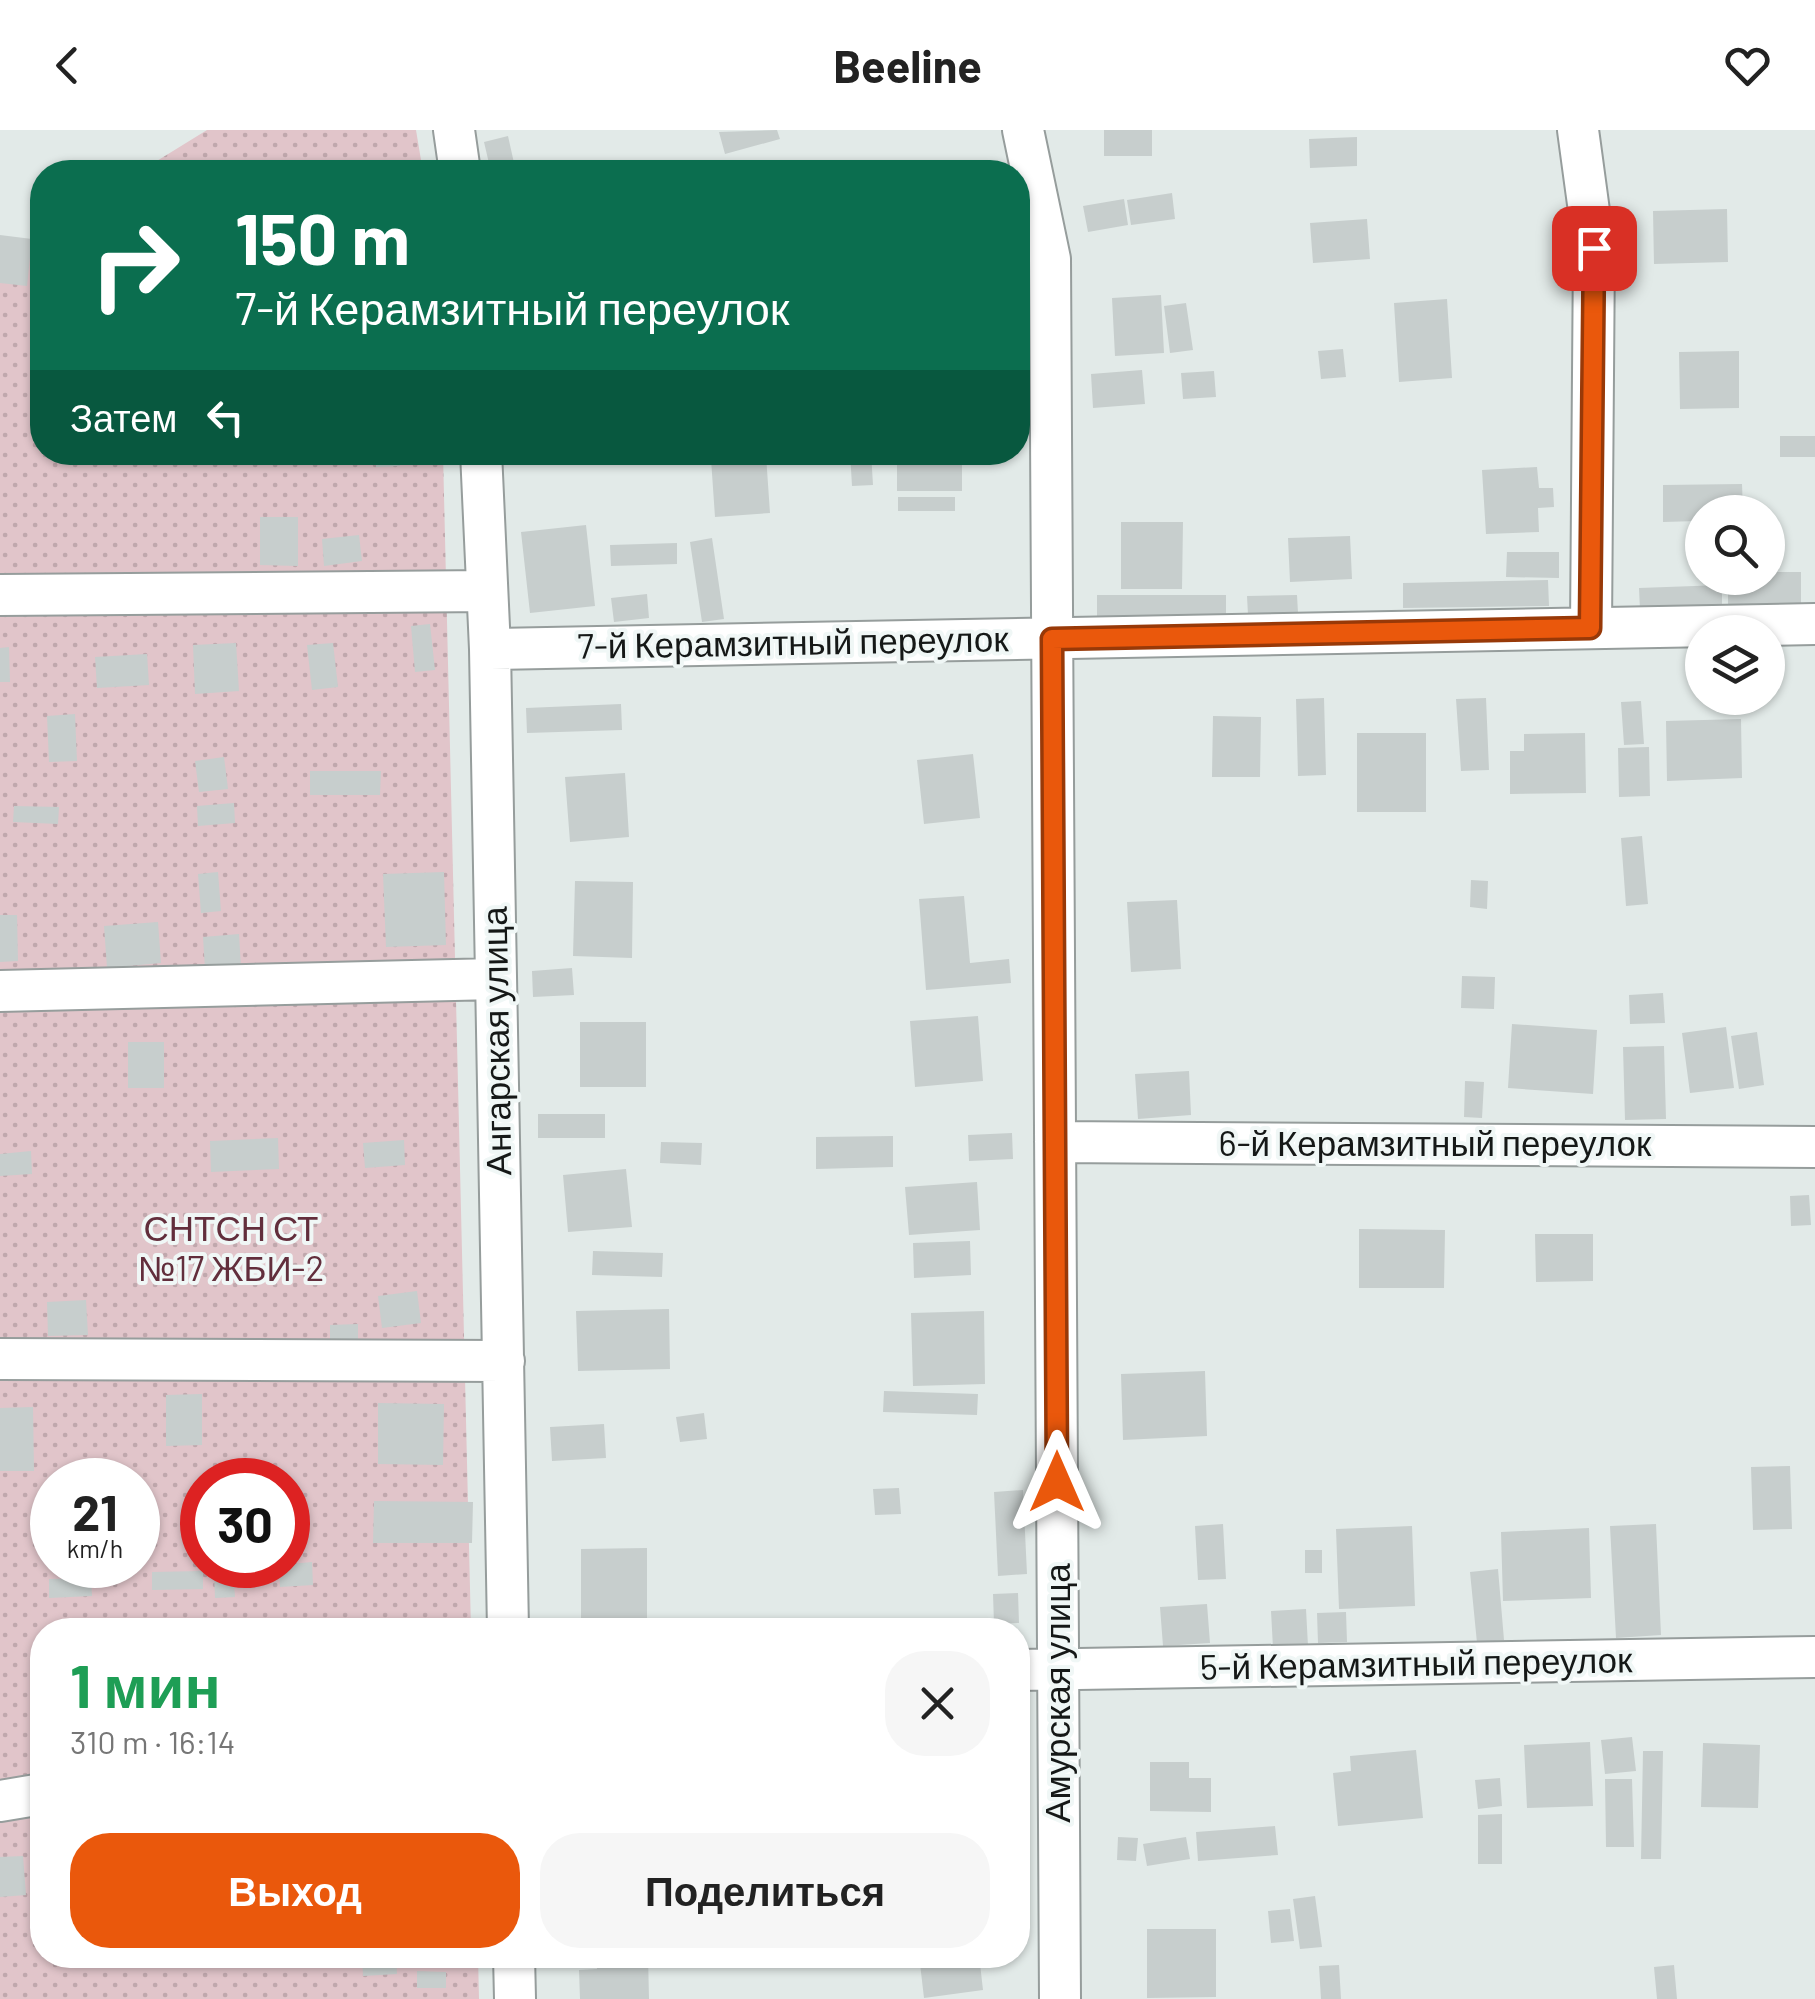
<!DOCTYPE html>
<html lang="ru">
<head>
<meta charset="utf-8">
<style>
  :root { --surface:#fff; --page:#f6f6f6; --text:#222; --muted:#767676; --accent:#ea580c }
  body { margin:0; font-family:Barlow,sans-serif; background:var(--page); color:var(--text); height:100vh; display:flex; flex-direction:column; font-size:38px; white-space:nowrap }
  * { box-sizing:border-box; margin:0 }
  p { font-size:32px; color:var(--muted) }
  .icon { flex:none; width:55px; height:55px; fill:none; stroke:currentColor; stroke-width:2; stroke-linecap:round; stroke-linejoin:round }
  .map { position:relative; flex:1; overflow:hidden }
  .panel { position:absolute; left:30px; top:1488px; width:1000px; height:350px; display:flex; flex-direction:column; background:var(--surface); border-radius:40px; box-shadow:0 2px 8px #0004 }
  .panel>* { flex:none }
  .hud { position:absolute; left:30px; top:30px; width:1000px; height:305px; border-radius:40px; box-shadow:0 2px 8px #0004; background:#0b6e4f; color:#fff; overflow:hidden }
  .fabs { position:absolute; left:1685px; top:365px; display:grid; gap:20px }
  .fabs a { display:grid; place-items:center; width:100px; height:100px; border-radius:50%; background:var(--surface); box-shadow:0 2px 8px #0004; font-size:50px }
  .speed { position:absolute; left:30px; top:1328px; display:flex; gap:20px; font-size:50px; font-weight:700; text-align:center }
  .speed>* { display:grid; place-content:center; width:130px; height:130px; border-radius:50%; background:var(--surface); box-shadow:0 2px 8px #0004; line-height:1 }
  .speed small { font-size:25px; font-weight:400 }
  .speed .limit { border:15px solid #d22; background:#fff; color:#111 }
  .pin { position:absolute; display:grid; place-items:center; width:85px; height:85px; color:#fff; margin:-42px; border-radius:20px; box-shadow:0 5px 15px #0006 }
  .me { position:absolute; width:110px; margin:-55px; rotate:0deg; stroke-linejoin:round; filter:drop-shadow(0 0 8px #0008) }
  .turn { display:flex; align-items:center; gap:35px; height:210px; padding:0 40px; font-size:45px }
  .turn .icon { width:130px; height:130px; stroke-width:2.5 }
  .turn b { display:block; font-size:70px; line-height:85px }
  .then { display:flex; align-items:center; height:95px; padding:0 40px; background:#0003; gap:20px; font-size:38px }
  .round { display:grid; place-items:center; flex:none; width:105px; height:105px; border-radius:40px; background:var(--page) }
  .head { display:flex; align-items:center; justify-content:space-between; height:170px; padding:0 40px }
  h1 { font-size:60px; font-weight:700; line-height:75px; color:#1e9e55 }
  .primary-button { display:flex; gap:20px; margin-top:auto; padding:20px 40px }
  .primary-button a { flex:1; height:115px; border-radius:40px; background:var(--accent); color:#fff; font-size:40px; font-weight:700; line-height:115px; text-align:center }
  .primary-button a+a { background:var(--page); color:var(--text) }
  header { display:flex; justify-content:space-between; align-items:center; height:130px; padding:0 40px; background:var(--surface); font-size:45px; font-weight:700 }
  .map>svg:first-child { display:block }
  .park { fill:url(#park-dots); fill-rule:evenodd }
  .building { fill:#c7cecd }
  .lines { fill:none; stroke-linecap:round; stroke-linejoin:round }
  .minor-casing { stroke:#969d9c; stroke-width:44 }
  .minor { stroke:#fff; stroke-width:40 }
  .route-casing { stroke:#983908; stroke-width:25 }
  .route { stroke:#ea580c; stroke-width:18 }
  .labels { text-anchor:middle; stroke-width:8; stroke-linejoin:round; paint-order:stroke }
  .street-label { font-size:35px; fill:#151817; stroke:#f0f7f6 }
  .park-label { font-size:35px; fill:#622e3c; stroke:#f0f7f6 }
</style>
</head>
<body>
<header><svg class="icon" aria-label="back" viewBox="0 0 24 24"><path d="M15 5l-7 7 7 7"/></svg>Beeline<svg class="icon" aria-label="heart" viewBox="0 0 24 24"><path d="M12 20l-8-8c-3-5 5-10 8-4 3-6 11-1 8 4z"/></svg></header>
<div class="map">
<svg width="1815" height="1869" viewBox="0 0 1815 1869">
  <defs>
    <pattern id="park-dots" width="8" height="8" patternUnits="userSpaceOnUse" patternTransform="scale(2.5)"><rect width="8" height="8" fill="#e1c5ca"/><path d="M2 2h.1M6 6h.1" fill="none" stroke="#c0a8ad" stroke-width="1.8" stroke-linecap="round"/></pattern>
  </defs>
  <rect width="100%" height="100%" fill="#e2eae8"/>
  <path class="park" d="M207 0H416L423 42H139Z
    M42 103V322L443 323 471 1500H42V1825H478L479 1869H0V110L32 109ZM52 1350H138V1435H52ZM202 1350H288V1435H202Z"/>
  <path class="building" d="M777 0 780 9 725 24 719 2Z
    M1104 0H1152V26H1104Z
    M508 6 516 42H491L484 12Z
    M1357 7V36L1310 38 1309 9Z
    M1172 63 1175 89 1131 95 1127 70Z
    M1124 69 1128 95 1088 102 1083 76Z
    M1727 79 1728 132 1654 134 1653 81Z
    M1367 89 1370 129 1313 133 1310 93Z
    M0 105 32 109 27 156 0 153Z
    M1161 165 1164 223 1115 226 1112 168Z
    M1447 169 1452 248 1399 252 1394 173Z
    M1186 173 1193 220 1170 223 1164 176Z
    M1343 219 1346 247 1321 249 1318 221Z
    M1739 221V278L1680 279 1679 222Z
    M1142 240 1145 274 1093 278 1091 244Z
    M1214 241 1216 267 1183 269 1181 243Z
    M1780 306H1815V327H1780Z
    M376 322H400V336L376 337Z
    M850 322H871L873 355 852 356Z
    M897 322H962V361H897Z
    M766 325 770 383 715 387 711 329Z
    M1537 337 1539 358H1553L1554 377 1538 378 1539 402 1486 404 1482 340Z
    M1742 354 1743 382H1702V429H1698V391L1663 392V355Z
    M898 367H955V381H898Z
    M260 387H298V436L260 435Z
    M1121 392H1183L1182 459H1121Z
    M586 395 595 476 530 483 521 402Z
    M359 405 362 431 324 436 322 409Z
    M1350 406 1352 449 1290 452 1288 408Z
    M712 408 724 489 702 492 690 412Z
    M677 413V434L611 436 610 415Z
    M1507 422H1559V448L1506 447Z
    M1768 442H1801V481H1728V448H1768Z
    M1548 450 1549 476 1403 478V453Z
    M1722 455V478L1640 480 1639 458Z
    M647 464 649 488 614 492 611 468Z
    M1097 465H1226V490L1097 489Z
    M1297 465 1298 483 1248 485 1247 466Z
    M430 494 435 540 415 542 411 496Z
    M236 513 239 561 195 564 193 515Z
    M333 513 338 557 312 560 307 515Z
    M9 517 10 552H0V518Z
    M147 524 149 555 97 558 95 527Z
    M1324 568 1326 645 1298 646 1296 569Z
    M1486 568 1489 640 1461 641 1456 569Z
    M1641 571 1644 614 1624 615 1621 572Z
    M621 574 622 600 527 603 526 578Z
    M75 584 77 631 49 632 47 586Z
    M1213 586 1261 587 1260 647H1212Z
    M1741 589 1742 648 1667 651 1666 591Z
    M1357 603H1426V682H1357Z
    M1585 603 1586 663 1510 664V621H1524V604Z
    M1649 617 1650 666 1619 667 1618 618Z
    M973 624 980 688 924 694 917 630Z
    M224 627 228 659 199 662 195 631Z
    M310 641H381L380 665H310Z
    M625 643 629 707 570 712 565 647Z
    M234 673 235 693 198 696 197 676Z
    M14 676 59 677 58 694 13 692Z
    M1642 706 1648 774 1626 776 1621 708Z
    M218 742 221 781 201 783 198 744Z
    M444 742 446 815 386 817 383 744Z
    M1471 750 1488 751 1487 779 1470 777Z
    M575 751 633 752 632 828 573 826Z
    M964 766 970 833 1009 829 1011 853 926 860 919 769Z
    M1177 770 1181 839 1131 842 1127 772Z
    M0 785H17L18 831 0 832Z
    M158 792 161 833 107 838 104 796Z
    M239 804 241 837 205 839 203 807Z
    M572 838 574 865 533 867 532 841Z
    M1462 846 1495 847 1494 879 1461 878Z
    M1663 863 1665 893 1630 894 1629 865Z
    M978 886 983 951 915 957 910 891Z
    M580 892H646V957H580Z
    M1512 894 1597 900 1593 964 1508 958Z
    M1726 897 1734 958 1690 963 1682 903Z
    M1757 902 1764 955 1739 959 1731 906Z
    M128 912H164V958H128Z
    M1664 916 1666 989 1625 990 1623 917Z
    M1189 941 1191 985 1138 989 1135 944Z
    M1465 951 1484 952 1482 988 1464 987Z
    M538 984H605V1008H538Z
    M1012 1003 1013 1029 969 1031 968 1005Z
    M893 1006V1037L816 1039V1007Z
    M278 1008 279 1039 211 1042 210 1011Z
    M404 1010 405 1035 365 1038 363 1013Z
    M661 1012 702 1013 701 1035 660 1033Z
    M31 1021 32 1044 0 1046V1024Z
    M626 1039 632 1097 568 1102 563 1045Z
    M977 1052 980 1100 909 1105 905 1057Z
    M1809 1065 1811 1095 1791 1096 1790 1066Z
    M1359 1099 1445 1100 1444 1158H1359Z
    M1535 1104H1593V1151L1536 1152Z
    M970 1111 971 1145 914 1148 913 1113Z
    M593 1121 663 1123 662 1147 592 1145Z
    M417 1161 421 1193 382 1198 378 1166Z
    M86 1170 88 1205 48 1206 47 1172Z
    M669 1179 670 1239 578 1241 576 1181Z
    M984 1181 985 1254 913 1256 911 1183Z
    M358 1194V1209L330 1210V1195Z
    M1205 1241 1207 1306 1123 1310 1121 1244Z
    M884 1261 978 1264 977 1285 883 1282Z
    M202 1264V1315L166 1316V1265Z
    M378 1273 444 1274 443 1335 378 1334Z
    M33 1277 34 1341H0V1278Z
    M704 1283 707 1309 680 1312 676 1287Z
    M604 1294 606 1328 552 1331 550 1297Z
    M1790 1336 1792 1399 1753 1400 1751 1337Z
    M899 1358 901 1384 875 1385 873 1359Z
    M1023 1360 1027 1444 998 1446 994 1362Z
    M374 1371 473 1372 472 1413H373Z
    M1223 1394 1226 1449 1198 1450 1195 1396Z
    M1656 1394 1661 1505 1616 1508 1610 1396Z
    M1412 1396 1415 1476 1339 1479 1336 1399Z
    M1589 1398 1591 1468 1503 1471 1501 1402Z
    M647 1418V1491L581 1492V1419Z
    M1305 1420H1322V1443H1305Z
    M312 1432 313 1455 280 1457 279 1435Z
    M1498 1439 1504 1510 1477 1513 1470 1442Z
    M233 1440 235 1467 215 1468 214 1441Z
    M203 1441V1459L152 1460V1442Z
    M91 1448 92 1466 49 1468V1449Z
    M1018 1463 1019 1493 994 1494 993 1464Z
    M1207 1474 1210 1513 1163 1516 1160 1477Z
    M1306 1479 1308 1516 1273 1518 1271 1481Z
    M1346 1482 1347 1512 1318 1513 1317 1483Z
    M1632 1607 1636 1641 1605 1644 1601 1610Z
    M1590 1612 1593 1676 1527 1678 1524 1615Z
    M1703 1613 1760 1615 1758 1678 1701 1677Z
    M1416 1620 1423 1688 1338 1696 1333 1643 1351 1641 1350 1626Z
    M1643 1621H1663L1661 1729H1641Z
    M1150 1632H1189V1648H1211V1682L1150 1681Z
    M1500 1648 1502 1676 1478 1679 1475 1650Z
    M1605 1649H1632L1634 1717H1606Z
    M1502 1684V1734H1478V1685Z
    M1275 1696 1278 1725 1198 1731 1196 1702Z
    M1118 1707 1138 1708 1136 1731 1117 1730Z
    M1186 1707 1190 1729 1147 1736 1143 1714Z
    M23 1726 26 1765 0 1767V1727Z
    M1315 1766 1322 1817 1300 1819 1293 1769Z
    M1290 1779 1294 1811 1271 1813 1268 1781Z
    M1147 1799H1216V1867L1147 1868Z
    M362 1825H396L397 1844 363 1846Z
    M596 1825H648L649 1869H580L579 1840 597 1839Z
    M919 1825H979L983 1860 924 1868Z
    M1339 1835 1341 1869H1321L1319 1836Z
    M1674 1835 1677 1869H1657L1654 1837Z
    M417 1841 446 1842V1858H417Z"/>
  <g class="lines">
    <g class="minor-casing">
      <path id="minor" d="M454 0 460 42
        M1023 0 1050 129 1060 1869
        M1578 0 1594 118 1591 498
        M481 322 490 519 508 1500
        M0 465 487 461
        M490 519 1815 494
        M0 861 496 849
        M1055 1012 1815 1017
        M0 1229 504 1231
        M1018 1540 1815 1527
        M0 1671 42 1664
        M514 1825 515 1869"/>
    </g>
    <use href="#minor" class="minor"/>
  </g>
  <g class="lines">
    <g class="route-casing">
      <path id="route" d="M1057 1352 1052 509 1590 498 1594 118"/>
    </g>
    <use href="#route" class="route"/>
  </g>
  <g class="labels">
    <g class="street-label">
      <text transform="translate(793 513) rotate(-1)" y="12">7-й Керамзитный переулок</text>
      <text transform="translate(497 911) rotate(-91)" y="12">Ангарская улица</text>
      <text x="1435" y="1026">6-й Керамзитный переулок</text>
      <text transform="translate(1416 1534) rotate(-1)" y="12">5-й Керамзитный переулок</text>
      <text transform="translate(1058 1563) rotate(-90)" y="12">Амурская улица</text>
    </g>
    <g class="park-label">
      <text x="231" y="1111">СНТСН СТ<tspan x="231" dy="40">№17 ЖБИ-2</tspan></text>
    </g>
  </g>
</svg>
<div class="fabs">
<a><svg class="icon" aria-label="search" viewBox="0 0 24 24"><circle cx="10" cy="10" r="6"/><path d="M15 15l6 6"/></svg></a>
<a><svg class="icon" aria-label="layers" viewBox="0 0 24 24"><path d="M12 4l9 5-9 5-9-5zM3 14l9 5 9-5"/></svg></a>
</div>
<div class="speed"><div>21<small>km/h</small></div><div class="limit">30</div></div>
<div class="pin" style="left:1594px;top:118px;background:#d93025"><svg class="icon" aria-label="arrive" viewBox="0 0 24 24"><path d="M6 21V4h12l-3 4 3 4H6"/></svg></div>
<svg class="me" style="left:1057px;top:1352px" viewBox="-20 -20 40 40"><path d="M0-17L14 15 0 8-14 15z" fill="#ea580c" stroke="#fff" stroke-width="4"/></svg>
<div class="hud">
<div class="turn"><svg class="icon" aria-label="right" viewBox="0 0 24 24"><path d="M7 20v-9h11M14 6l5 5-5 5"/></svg><div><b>150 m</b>7-й Керамзитный переулок</div></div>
<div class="then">Затем<svg class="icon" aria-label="left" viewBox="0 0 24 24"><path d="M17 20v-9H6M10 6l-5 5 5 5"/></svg></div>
</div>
<section class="panel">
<div class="head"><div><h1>1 мин</h1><p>310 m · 16:14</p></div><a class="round"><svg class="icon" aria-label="close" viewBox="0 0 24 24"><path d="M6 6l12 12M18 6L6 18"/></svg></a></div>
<div class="primary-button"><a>Выход</a><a>Поделиться</a></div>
</section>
</div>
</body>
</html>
